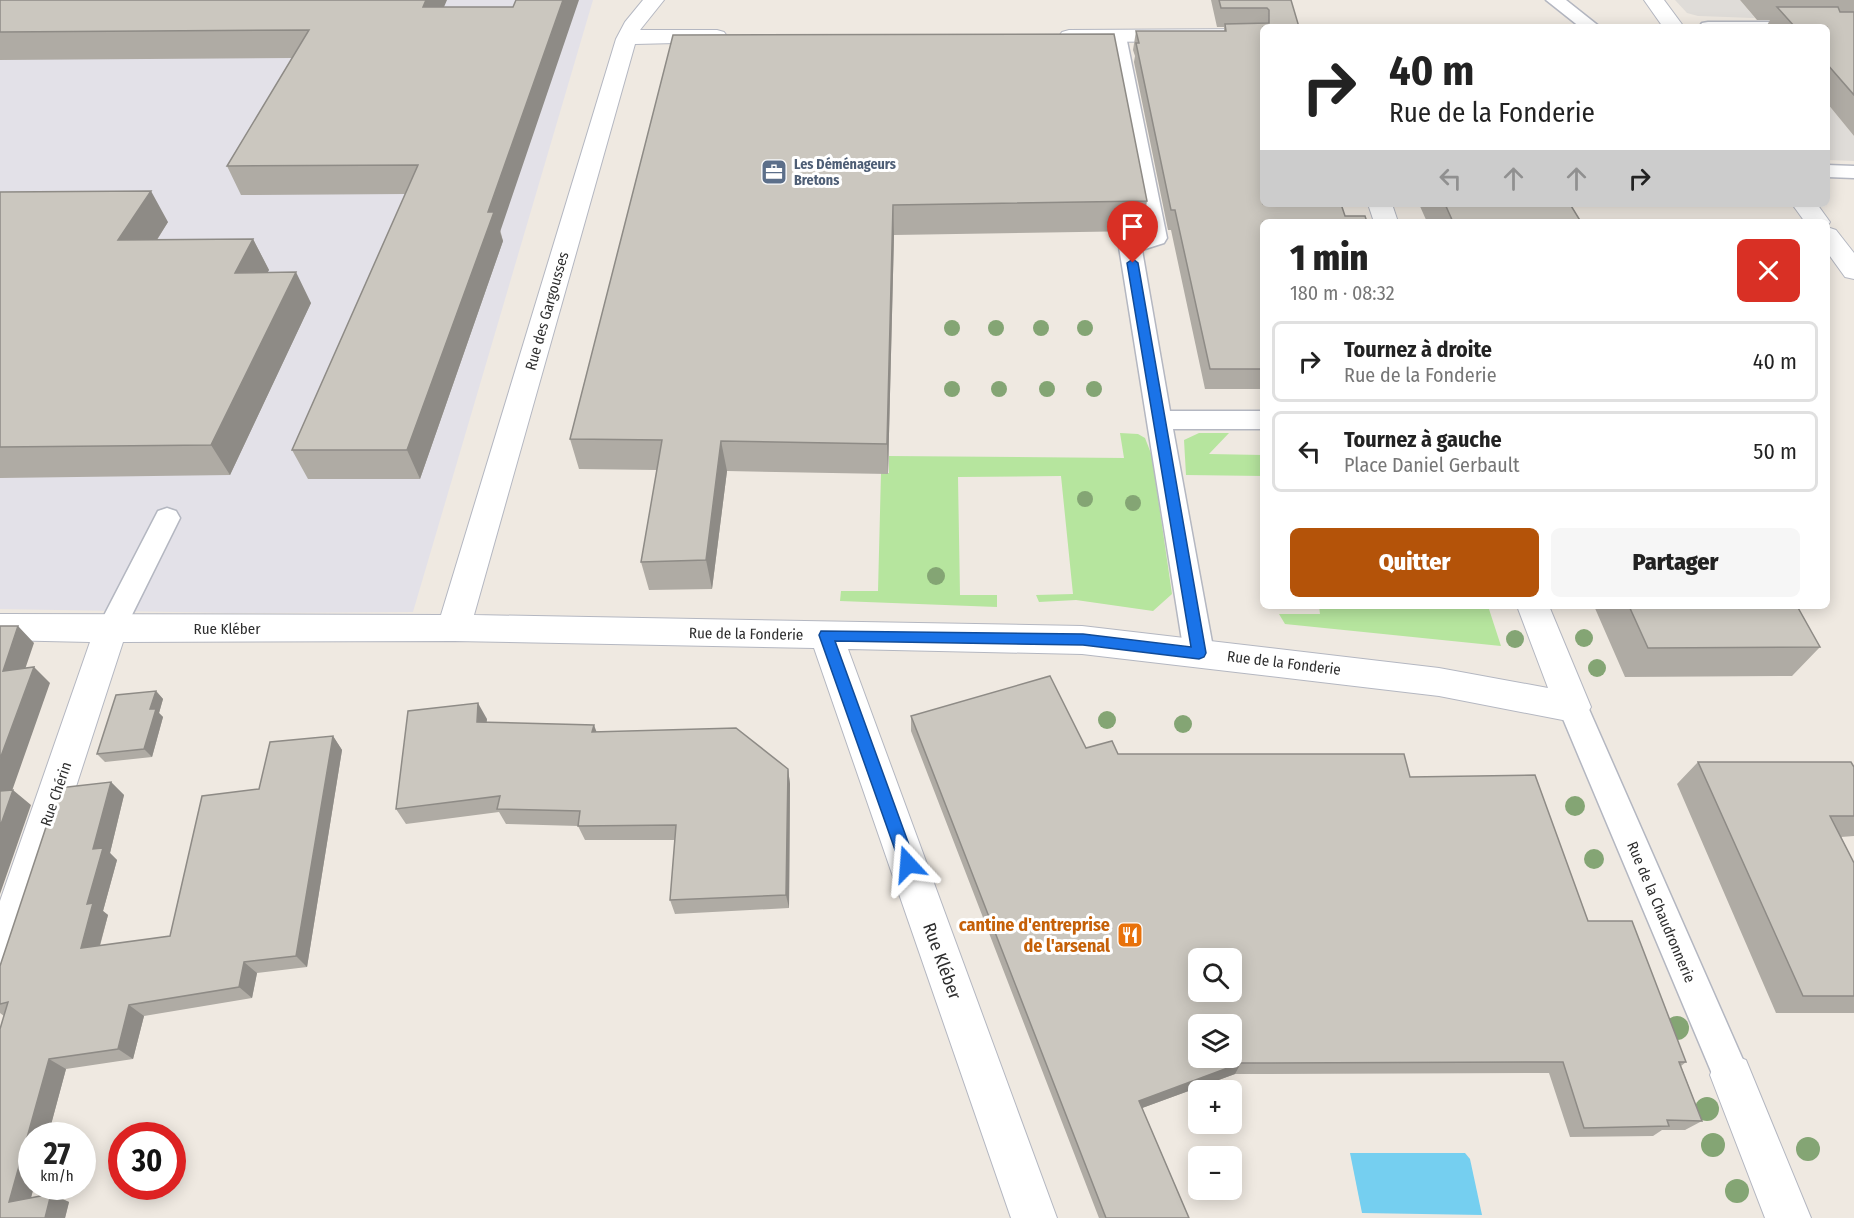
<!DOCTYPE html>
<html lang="fr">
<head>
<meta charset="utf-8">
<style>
  :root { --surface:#fff; --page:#f6f6f6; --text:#222; --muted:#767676; --line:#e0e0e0; --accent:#b45309 }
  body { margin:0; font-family:"Fira Sans Condensed",sans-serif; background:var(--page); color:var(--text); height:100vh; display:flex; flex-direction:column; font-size:22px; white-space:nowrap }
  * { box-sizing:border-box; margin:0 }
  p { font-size:20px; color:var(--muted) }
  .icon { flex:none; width:33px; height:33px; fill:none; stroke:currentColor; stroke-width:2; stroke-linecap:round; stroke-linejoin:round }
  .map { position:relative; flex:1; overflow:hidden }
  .side { position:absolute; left:1260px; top:219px; width:570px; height:390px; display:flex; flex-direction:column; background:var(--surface); border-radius:9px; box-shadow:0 3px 15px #0003 }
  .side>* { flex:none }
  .hud { position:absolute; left:1260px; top:24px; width:570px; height:183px; border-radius:9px; box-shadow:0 3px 15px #0003; background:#fff; color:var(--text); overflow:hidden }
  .buttons { position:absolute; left:1188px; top:948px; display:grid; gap:12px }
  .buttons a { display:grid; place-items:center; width:54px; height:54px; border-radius:9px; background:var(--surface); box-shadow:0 3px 15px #0003; font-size:30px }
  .speed { position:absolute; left:18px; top:1122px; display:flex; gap:12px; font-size:30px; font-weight:700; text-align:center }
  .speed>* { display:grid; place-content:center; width:78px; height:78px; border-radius:50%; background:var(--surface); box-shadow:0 3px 15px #0003; line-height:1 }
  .speed small { font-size:15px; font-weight:400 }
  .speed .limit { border:9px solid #d22; background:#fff; color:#111 }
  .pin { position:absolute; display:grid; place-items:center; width:51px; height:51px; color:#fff; margin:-62px -26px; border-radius:50% 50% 50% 0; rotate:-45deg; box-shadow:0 0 6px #0007 }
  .pin .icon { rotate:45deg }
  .me { position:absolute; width:66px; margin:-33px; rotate:341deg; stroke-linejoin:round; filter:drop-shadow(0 0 4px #0008) }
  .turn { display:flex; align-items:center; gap:21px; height:126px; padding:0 30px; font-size:27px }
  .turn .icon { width:78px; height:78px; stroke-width:2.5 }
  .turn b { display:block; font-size:42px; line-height:51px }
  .lanes { display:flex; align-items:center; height:57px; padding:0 30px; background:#0003; justify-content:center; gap:30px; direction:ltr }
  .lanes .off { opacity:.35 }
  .round { display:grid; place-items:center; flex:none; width:63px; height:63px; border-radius:9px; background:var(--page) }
  .head { display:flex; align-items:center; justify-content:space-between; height:102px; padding:0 30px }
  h1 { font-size:36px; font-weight:800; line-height:45px }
  .cta { display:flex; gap:12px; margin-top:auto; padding:12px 30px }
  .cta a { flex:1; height:69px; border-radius:9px; background:var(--accent); color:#fff; font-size:24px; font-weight:800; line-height:69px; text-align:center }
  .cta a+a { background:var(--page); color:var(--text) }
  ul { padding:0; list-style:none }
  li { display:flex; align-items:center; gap:18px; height:81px; margin:0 12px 9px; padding:0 18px; border:3px solid var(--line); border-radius:9px }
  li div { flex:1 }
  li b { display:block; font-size:22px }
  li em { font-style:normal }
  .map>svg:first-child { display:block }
  .industrial { fill:#e3e1e8 }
  .green { fill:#b6e59e }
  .plaza { fill:#dfdcd8 }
  .water { fill:#75cff0 }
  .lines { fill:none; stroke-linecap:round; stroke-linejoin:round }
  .lane-casing { stroke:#b4b7c1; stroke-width:3 }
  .street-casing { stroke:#b4b7c1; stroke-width:2 }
  .lane { fill:#fff; fill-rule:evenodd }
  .street { fill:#fff; fill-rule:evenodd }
  .tree { fill:#84a574 }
  .wall { fill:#afaba4 }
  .shaded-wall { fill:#8e8b86 }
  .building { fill:#cbc7bf; stroke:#8e8b86; stroke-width:1.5; fill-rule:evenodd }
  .route { fill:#1a73e8; stroke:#114b97; stroke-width:1.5 }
  .labels { text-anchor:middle; stroke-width:6; stroke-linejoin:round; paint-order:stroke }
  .far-service-label { font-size:14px; font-weight:bold; fill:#4e5e75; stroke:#fff; text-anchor:start }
  .street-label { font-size:15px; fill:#2e2e2e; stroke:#fff }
  .near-food-label { font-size:18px; font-weight:bold; fill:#c56008; stroke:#fff; text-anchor:end }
  .near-street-label { font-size:18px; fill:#2e2e2e; stroke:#fff }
</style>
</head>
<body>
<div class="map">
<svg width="1854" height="1218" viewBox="0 0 1854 1218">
  <rect width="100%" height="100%" fill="#efe9e1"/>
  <path class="industrial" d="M0 0H593L413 612 233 613 0 609Z"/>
  <path class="green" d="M1120 433 1138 434 1145 438 1152 456 1172 594 1153 611 1076 600 1039 602 1036 595 1073 594 1061 476 958 477 960 595H997V607L840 601 841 591H878L881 473H889V456L1124 458Z
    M1199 433H1229L1209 454 1263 455V476L1186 475 1184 440Z
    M1319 606H1488L1501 646 1285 624 1279 614H1320Z"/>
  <path class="plaza" d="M1675 0H1740L1755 18 1698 16 1687 13Z
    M1827 103 1854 136V161L1827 160Z"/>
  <path class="water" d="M1350 1153H1465L1470 1159 1482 1215 1362 1213Z"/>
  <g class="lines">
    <g class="lane-casing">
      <path id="lane" d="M1546 0H1566L1600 27H1580Z
        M1708 22H1854V32H1827V27H1699L1702 23Z
        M1117 31 1123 32 1126 36 1167 238 1164 243 1142 250 1170 411H1263V429H1173L1214 653 1209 661 1199 665 1189 661 1184 653 1119 247 1122 242 1145 235 1108 36 1111 32Z
        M1827 165 1854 166V178L1827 177Z
        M167 508 176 511 180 518 125 629 121 637 111 641 101 637 97 629 158 511Z
        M1573 694 1584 698 1588 707 1744 1062 1749 1075 1744 1088 1731 1093 1718 1088 1558 707 1562 698Z"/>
    </g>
    <g class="street-casing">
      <path id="street" d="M643 0H664L640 30H717L724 32 727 36 724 40 717 42 635 44 474 615 1082 626 1439 668 1548 688 1517 606H1549L1591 707 1585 717 1573 722 1439 696 1082 654 848 649 1057 1218H1011L814 648 454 641 123 642 20 959 14 973 0 978V901L90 642 0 640V614L441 615 616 39 625 22Z
        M1644 0H1664L1684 27H1663Z
        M1263 29V41L1069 42 1062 40 1059 36 1062 32 1069 30Z
        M1368 204H1392L1398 222H1374Z
        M1792 204H1817L1830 222 1827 227V222H1805Z
        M1827 227 1836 230 1854 253V279L1845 277 1827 252Z
        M1731 1054 1746 1060 1811 1218H1765L1710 1075 1716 1060Z"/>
    </g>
    <use href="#lane" class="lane"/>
    <use href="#street" class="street"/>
  </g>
  <g class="tree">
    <circle cx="952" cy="328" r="8"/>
    <circle cx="996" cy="328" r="8"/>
    <circle cx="1041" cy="328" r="8"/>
    <circle cx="1085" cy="328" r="8"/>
    <circle cx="952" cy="389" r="8"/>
    <circle cx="999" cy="389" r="8"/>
    <circle cx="1047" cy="389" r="8"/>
    <circle cx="1094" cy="389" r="8"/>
    <circle cx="1085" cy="499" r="8"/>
    <circle cx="1133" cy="503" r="8"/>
    <circle cx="936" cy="576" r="9"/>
    <circle cx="1584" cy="638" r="9"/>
    <circle cx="1515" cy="639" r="9"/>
    <circle cx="1597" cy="668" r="9"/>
    <circle cx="1107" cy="720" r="9"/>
    <circle cx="1183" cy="724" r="9"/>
    <circle cx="1575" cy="806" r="10"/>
    <circle cx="1594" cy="859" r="10"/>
    <circle cx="1677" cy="1028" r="12"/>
    <circle cx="1707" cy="1109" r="12"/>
    <circle cx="1713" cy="1145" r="12"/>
    <circle cx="1808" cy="1149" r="12"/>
    <circle cx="1737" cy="1191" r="12"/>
  </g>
  <path class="wall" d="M0 0 444 7 503 241 420 479H308L292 450 406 194 241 195 227 166 292 58 0 60Z
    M1211 0H1291L1263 222V389H1205L1171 230H1168L1134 62 1135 56 1133 50 1136 31H1224V27H1217Z
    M1740 0H1854V136L1827 103V27H1766L1770 20H1757Z
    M673 35 1147 201 1142 231 894 235 888 474 727 471 712 589 649 590 641 562 657 470 579 469 570 439Z
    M0 192 168 222 157 240 253 239 269 270 267 272 311 303 230 475 0 478Z
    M1419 204H1570L1581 222H1427Z
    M1594 606H1797L1820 647 1792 676 1625 677Z
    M156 691 163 699 159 713 163 717 152 757 105 762 97 754Z
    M911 716 1118 754 1410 777 1588 921 1686 1062 1681 1066 1702 1121 1685 1130H1662L1653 1136 1570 1137 1549 1073 1235 1074 1142 1108 1189 1218H1099L911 731Z
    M487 719 486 722 597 732 788 769 790 784 789 908 675 914 670 900 675 840H585L578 826 506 824 499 812 406 824 396 809Z
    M333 736 342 750 307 967 257 973 252 998 144 1016 133 1059 66 1069 31 1198 51 1194 69 1202 65 1218H0L4 1016 0 1013V966L111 782 124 795 110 853 117 860 103 911 108 915 100 946 170 936 259 789Z
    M1698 762 1854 767V836L1841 837 1854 863V1013H1776L1677 784Z"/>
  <path class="shaded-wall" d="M426 0H447L432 35 423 7Z
    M563 0H579L500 232 503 241 420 479 407 450 488 212Z
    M151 191 168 222 137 271 118 240Z
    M893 205 894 235 888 474 887 444Z
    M253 239 269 270 251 304 235 273Z
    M296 272 311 303 230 475 211 445Z
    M721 441 727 471 712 589 706 560Z
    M18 626 34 643 19 687 3 671Z
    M34 667 50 683 6 808 0 803V759Z
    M156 691 163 699 159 713 163 717 152 757 144 749 150 709Z
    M478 703 487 719 485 738 477 722Z
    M594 725 600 741 592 732Z
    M333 736 342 750 307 967 296 956Z
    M788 769 790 784 789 908 786 895Z
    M111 782 124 795 110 853 117 860 103 911 108 915 96 959 81 948 87 904 93 849Z
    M13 790 31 805 0 894V827Z
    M244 962 257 973 252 998 239 987Z
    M129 1005 144 1016 133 1059 118 1049Z
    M49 1059 66 1069 48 1136H32V1186H34L28 1209 9 1202Z
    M1241 1063 1235 1074 1134 1111 1139 1101Z
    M51 1194 69 1202 65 1218H45Z"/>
  <path class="building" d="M0 0H426L423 7H513L516 0H563L488 212H494L407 450H292L418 165 227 166 309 30 0 32Z
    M1219 0H1291L1299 27H1263V204H1341L1345 216H1365L1367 222H1263V369H1210L1175 210H1171L1136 43H1139L1136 31H1226L1225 24 1269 23V10L1267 8H1221Z
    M1777 7H1838L1840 12H1854V95L1827 64V27H1795Z
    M1114 34 1147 201 893 205 887 444 721 441 706 560 641 562 662 440 570 439 673 35Z
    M151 191 118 240 253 239 235 273 296 272 211 445 0 447V192Z
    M1445 204H1570L1581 222H1453Z
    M1629 606H1797L1820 647 1648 648Z
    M0 626H18L3 671 34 667 0 759Z
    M1050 676 1086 748 1112 741 1118 754H1404L1410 777 1535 775 1588 921H1632L1686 1062H1679L1702 1121 1667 1120 1669 1126 1584 1128 1563 1062 1241 1063 1139 1101 1189 1218H1106L911 716ZM1198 958H1232V992H1198ZM1198 1024H1232V1058H1198Z
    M156 691 150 709H156L144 749 97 754 116 695Z
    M478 703 477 722 594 725 592 732 736 728 788 769 786 895 670 900 676 825 578 826 580 811 497 809 500 796 396 809 408 711Z
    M333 736 296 956 244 962 239 987 129 1005 118 1049 49 1059 9 1202 51 1194 45 1218H0V1029L8 1002 0 1004V966L59 788 111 782 93 849 103 848 87 904 93 903 81 948 170 936 202 796 259 789 270 742Z
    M1698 762H1851L1854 767V816H1830L1854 863V996H1803Z
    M13 790 0 827V791Z"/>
  <path class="route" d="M1133 259 1138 263 1206 653 1204 657 1199 659 1083 645 835 641 916 864 913 870 908 872 902 870 900 864 819 635 821 631 1083 634 1191 647 1127 263Z"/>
  <defs>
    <g id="office-square" transform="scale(1.35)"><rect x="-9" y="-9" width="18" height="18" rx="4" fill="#5c6f8a" stroke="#fff"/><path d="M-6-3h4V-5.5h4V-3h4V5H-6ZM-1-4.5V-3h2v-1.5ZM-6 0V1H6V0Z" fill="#fff"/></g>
    <g id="restaurant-square" transform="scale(1.35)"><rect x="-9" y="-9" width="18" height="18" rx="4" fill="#e8710a" stroke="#fff"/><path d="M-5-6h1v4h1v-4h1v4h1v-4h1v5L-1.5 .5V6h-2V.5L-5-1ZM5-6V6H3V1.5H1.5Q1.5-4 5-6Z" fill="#fff"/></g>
  </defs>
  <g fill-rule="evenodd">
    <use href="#office-square" x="774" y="172"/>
    <use href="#restaurant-square" x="1130" y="935"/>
  </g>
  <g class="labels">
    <g class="far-service-label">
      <text x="794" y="169">Les Déménageurs<tspan x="794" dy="16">Bretons</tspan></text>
    </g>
    <g class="street-label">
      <text transform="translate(547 311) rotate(-74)" y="5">Rue des Gargousses</text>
      <text x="227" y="634">Rue Kléber</text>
      <text transform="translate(746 634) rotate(1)" y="5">Rue de la Fonderie</text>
      <text transform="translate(1284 663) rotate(7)" y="5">Rue de la Fonderie</text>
      <text transform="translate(56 794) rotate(-71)" y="5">Rue Chérin</text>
      <text transform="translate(1661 912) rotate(67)" y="5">Rue de la Chaudronnerie</text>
    </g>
    <g class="near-food-label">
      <text x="1110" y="931">cantine d'entreprise<tspan x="1110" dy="21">de l'arsenal</tspan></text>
    </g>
    <g class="near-street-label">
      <text transform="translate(942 961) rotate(70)" y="6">Rue Kléber</text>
    </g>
  </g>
</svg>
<div class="buttons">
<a><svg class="icon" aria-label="search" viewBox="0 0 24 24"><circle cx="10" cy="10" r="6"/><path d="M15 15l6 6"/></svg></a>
<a><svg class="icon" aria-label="layers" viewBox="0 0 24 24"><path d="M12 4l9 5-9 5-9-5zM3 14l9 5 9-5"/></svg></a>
<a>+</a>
<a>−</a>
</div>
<div class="speed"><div>27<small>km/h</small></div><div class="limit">30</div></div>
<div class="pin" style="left:1133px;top:263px;background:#d93025"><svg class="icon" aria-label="arrive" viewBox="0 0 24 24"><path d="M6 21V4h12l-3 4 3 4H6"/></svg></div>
<svg class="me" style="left:908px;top:864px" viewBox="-20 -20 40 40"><path d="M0-17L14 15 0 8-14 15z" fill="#1a73e8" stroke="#fff" stroke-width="4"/></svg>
<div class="hud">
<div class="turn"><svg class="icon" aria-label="right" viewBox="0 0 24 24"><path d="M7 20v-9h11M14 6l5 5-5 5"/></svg><div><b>40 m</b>Rue de la Fonderie</div></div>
<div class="lanes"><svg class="icon off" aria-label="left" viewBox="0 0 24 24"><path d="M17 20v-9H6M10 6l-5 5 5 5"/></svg><svg class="icon off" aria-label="ahead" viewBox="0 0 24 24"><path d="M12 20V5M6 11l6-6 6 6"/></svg><svg class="icon off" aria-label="ahead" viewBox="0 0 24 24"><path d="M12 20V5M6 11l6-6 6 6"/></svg><svg class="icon" aria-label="right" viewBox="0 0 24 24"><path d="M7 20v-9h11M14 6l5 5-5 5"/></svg></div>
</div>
<section class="side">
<div class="head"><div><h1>1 min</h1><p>180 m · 08:32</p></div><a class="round" style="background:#d93025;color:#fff"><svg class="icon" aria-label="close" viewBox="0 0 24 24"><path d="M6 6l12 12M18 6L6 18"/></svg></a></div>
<ul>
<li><svg class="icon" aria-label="right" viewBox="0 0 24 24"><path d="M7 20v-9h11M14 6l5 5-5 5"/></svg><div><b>Tournez à droite</b><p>Rue de la Fonderie</p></div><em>40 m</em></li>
<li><svg class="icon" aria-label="left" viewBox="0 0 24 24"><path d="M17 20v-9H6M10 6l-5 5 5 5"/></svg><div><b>Tournez à gauche</b><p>Place Daniel Gerbault</p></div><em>50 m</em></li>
</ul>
<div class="cta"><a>Quitter</a><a>Partager</a></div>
</section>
</div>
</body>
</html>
